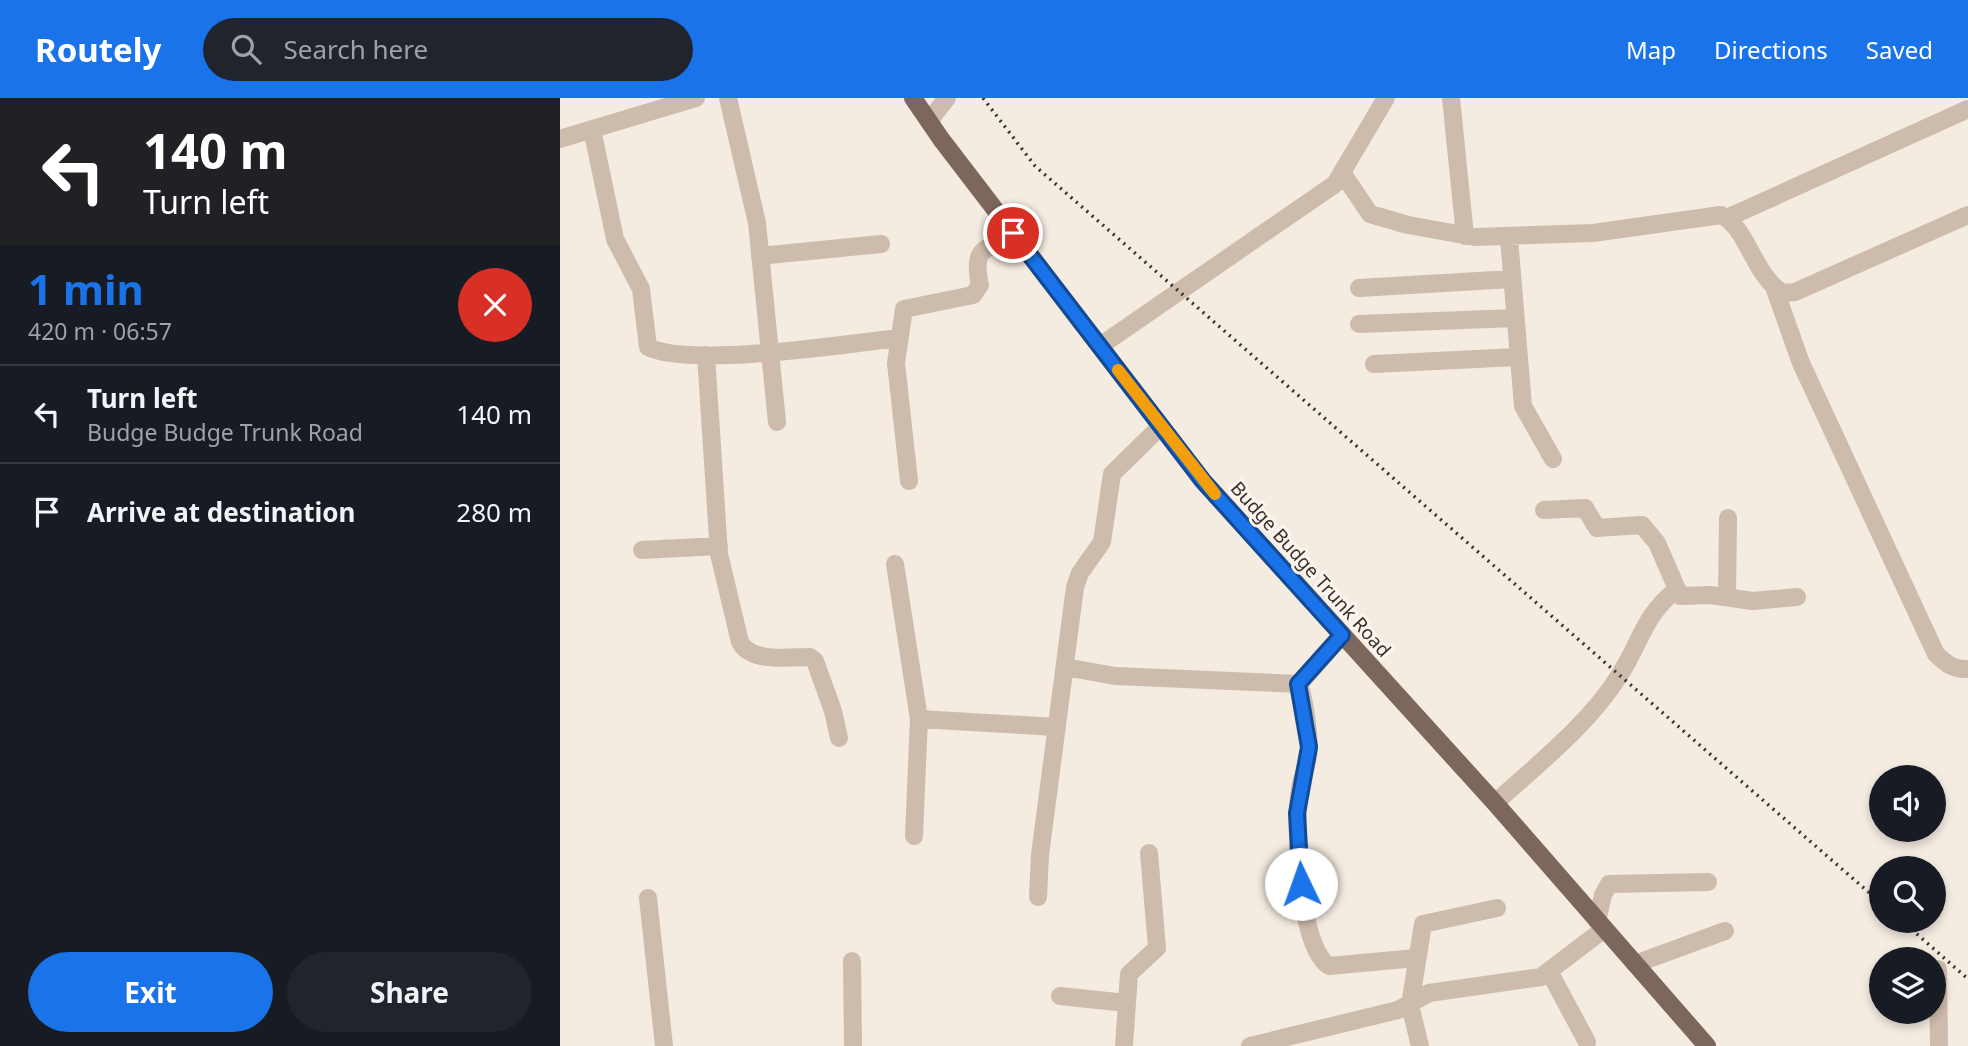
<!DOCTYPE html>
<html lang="en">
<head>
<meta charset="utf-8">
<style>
  :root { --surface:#171b24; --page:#20242c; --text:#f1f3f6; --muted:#9ea1a6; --line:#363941; --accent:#1a73e8 }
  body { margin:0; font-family:"Noto Sans",sans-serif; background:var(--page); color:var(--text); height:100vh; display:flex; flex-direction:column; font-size:26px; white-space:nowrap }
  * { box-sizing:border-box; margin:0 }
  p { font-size:23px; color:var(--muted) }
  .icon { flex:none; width:38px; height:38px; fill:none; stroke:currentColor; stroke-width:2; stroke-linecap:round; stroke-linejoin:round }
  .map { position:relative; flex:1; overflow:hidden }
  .side { display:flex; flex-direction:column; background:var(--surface); width:560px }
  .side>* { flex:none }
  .hud { background:#202124; color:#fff; overflow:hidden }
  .buttons { position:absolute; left:1309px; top:667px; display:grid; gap:14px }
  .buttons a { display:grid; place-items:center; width:77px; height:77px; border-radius:50%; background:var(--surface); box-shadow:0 4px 10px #0003; font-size:35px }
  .pin { position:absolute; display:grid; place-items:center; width:60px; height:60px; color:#fff; margin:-30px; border:4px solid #fff; border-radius:50%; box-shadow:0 2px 7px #0007 }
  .me { position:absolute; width:77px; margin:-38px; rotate:357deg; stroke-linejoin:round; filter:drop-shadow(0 0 5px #0008) }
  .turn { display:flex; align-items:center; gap:24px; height:147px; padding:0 28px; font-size:32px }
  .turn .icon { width:91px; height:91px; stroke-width:2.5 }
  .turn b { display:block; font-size:49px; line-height:60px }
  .round { display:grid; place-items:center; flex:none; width:74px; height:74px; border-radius:37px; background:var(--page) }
  .head { display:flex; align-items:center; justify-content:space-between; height:119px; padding:0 28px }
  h1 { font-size:42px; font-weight:700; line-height:52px; color:var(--accent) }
  .cta { display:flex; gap:14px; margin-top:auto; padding:14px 28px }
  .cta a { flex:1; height:80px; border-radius:42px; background:var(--accent); color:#fff; font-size:28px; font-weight:700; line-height:80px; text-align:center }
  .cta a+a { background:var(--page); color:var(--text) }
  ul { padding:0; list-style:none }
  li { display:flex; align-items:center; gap:21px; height:98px; padding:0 28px; border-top:2px solid var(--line) }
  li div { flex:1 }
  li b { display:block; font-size:26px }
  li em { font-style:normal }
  header { display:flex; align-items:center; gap:42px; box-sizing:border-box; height:98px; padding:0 35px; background:var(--accent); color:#fff }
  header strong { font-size:33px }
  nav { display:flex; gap:38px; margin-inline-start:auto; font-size:24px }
  .search { width:490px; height:63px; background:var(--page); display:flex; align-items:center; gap:18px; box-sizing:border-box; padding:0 24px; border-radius:38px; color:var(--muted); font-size:26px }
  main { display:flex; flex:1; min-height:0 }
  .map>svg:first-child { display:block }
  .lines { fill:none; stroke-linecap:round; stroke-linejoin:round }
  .minor { stroke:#cdbbac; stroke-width:18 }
  .major { stroke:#7d675c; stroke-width:18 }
  .rail { stroke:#3b302b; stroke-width:3.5; stroke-dasharray:2 5; stroke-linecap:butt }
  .route-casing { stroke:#114b97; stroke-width:18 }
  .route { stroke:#1a73e8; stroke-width:12 }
  .slow { stroke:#f59e0b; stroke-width:12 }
  .labels { text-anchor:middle; stroke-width:6; stroke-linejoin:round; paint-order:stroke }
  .street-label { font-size:19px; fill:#3b302b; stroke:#fbf5ee }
</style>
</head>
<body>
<header>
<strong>Routely</strong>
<div class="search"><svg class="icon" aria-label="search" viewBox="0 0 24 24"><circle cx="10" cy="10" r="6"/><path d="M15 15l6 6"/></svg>Search here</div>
<nav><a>Map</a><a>Directions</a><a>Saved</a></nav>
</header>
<main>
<section class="side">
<div class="hud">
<div class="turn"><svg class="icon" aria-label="left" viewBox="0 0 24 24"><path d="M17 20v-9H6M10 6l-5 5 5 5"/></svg><div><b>140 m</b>Turn left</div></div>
</div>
<div class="head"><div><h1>1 min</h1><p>420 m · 06:57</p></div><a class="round" style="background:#d93025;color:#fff"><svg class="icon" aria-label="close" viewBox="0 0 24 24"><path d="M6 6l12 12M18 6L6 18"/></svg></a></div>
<ul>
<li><svg class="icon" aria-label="left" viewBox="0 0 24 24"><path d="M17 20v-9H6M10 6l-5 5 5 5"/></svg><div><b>Turn left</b><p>Budge Budge Trunk Road</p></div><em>140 m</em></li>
<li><svg class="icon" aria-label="arrive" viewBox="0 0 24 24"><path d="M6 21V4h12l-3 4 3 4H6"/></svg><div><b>Arrive at destination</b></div><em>280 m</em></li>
</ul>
<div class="cta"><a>Exit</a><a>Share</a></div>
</section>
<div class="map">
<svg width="1408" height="948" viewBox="0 0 1408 948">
  <rect width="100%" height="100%" fill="#f4ebe1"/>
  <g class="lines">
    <path class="minor" d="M168 0 197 125 217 324
      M891 0 905 138
      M369 23 387 0
      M32 31 55 141 81 191 88 249C129 270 287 246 338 240
      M0 41 136 0
      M783 76 810 116 848 127 915 139 1033 135 1161 117C1188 130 1193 177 1223 195L1235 194 1408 117
      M1167 120 1408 11
      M949 140 963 308 993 361
      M200 158 321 146
      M1214 189 1241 265 1376 556C1387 566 1393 572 1408 571
      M799 190 952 181
      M799 226 955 220
      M540 248 775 86 826 0
      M146 257 159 456 180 544C191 565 229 559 250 559L255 563 273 613 279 640
      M814 266 958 259
      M349 383 336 265 344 211 413 197 420 187C412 149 424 153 453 135
      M984 412 1025 410 1037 430 1082 427 1097 445 1120 498 1150 497 1193 503 1237 499
      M82 452 159 448
      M335 466 359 621 354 738
      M1167 499 1168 420
      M505 569 555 578 739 586C745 604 748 630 749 650 749 664 742 677 740 691 734 726 738 848 769 868L856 860
      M739 586 782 537
      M359 621 497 629
      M935 705C978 666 1028 627 1059 578 1080 546 1084 517 1115 493
      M478 799 480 757 515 489 520 475 542 444 552 376 601 328
      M88 800 104 948
      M1037 823 1043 797 1049 786 1148 784
      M292 863 293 948
      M1075 866 1165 833
      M1378 871 1379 948
      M990 875 1027 944
      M500 898 566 905
      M564 948 569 876 597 850 589 755
      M690 948 838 912 869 895 981 879 1044 831
      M860 948 850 907 863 826 937 810"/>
    <path class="major" d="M353 0 381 41 643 383 935 705 1147 948"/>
    <path class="rail" d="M423 0 475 68 1321 805
      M1341 822 1408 881"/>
  </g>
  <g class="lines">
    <g class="route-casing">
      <path id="route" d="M453 135 643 383 782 537 738 586 749 649 737 715 741 786"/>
    </g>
    <use href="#route" class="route"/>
    <path class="slow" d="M558 272 655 396"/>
  </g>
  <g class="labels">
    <g class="street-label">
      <text transform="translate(751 471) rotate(48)" y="7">Budge Budge Trunk Road</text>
    </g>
  </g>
</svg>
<div class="buttons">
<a><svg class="icon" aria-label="sound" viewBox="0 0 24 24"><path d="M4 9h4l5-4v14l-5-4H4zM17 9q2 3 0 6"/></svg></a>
<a><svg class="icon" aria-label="search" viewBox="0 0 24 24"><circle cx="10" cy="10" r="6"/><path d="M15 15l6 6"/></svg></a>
<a><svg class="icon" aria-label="layers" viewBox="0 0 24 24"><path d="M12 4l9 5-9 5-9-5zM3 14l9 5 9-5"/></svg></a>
</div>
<div class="pin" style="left:453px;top:135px;background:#d93025"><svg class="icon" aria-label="arrive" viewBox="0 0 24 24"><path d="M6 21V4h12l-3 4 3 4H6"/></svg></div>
<svg class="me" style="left:741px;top:786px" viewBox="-20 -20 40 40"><circle r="19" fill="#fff"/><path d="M0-13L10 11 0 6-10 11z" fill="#1a73e8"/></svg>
</div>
</main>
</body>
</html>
